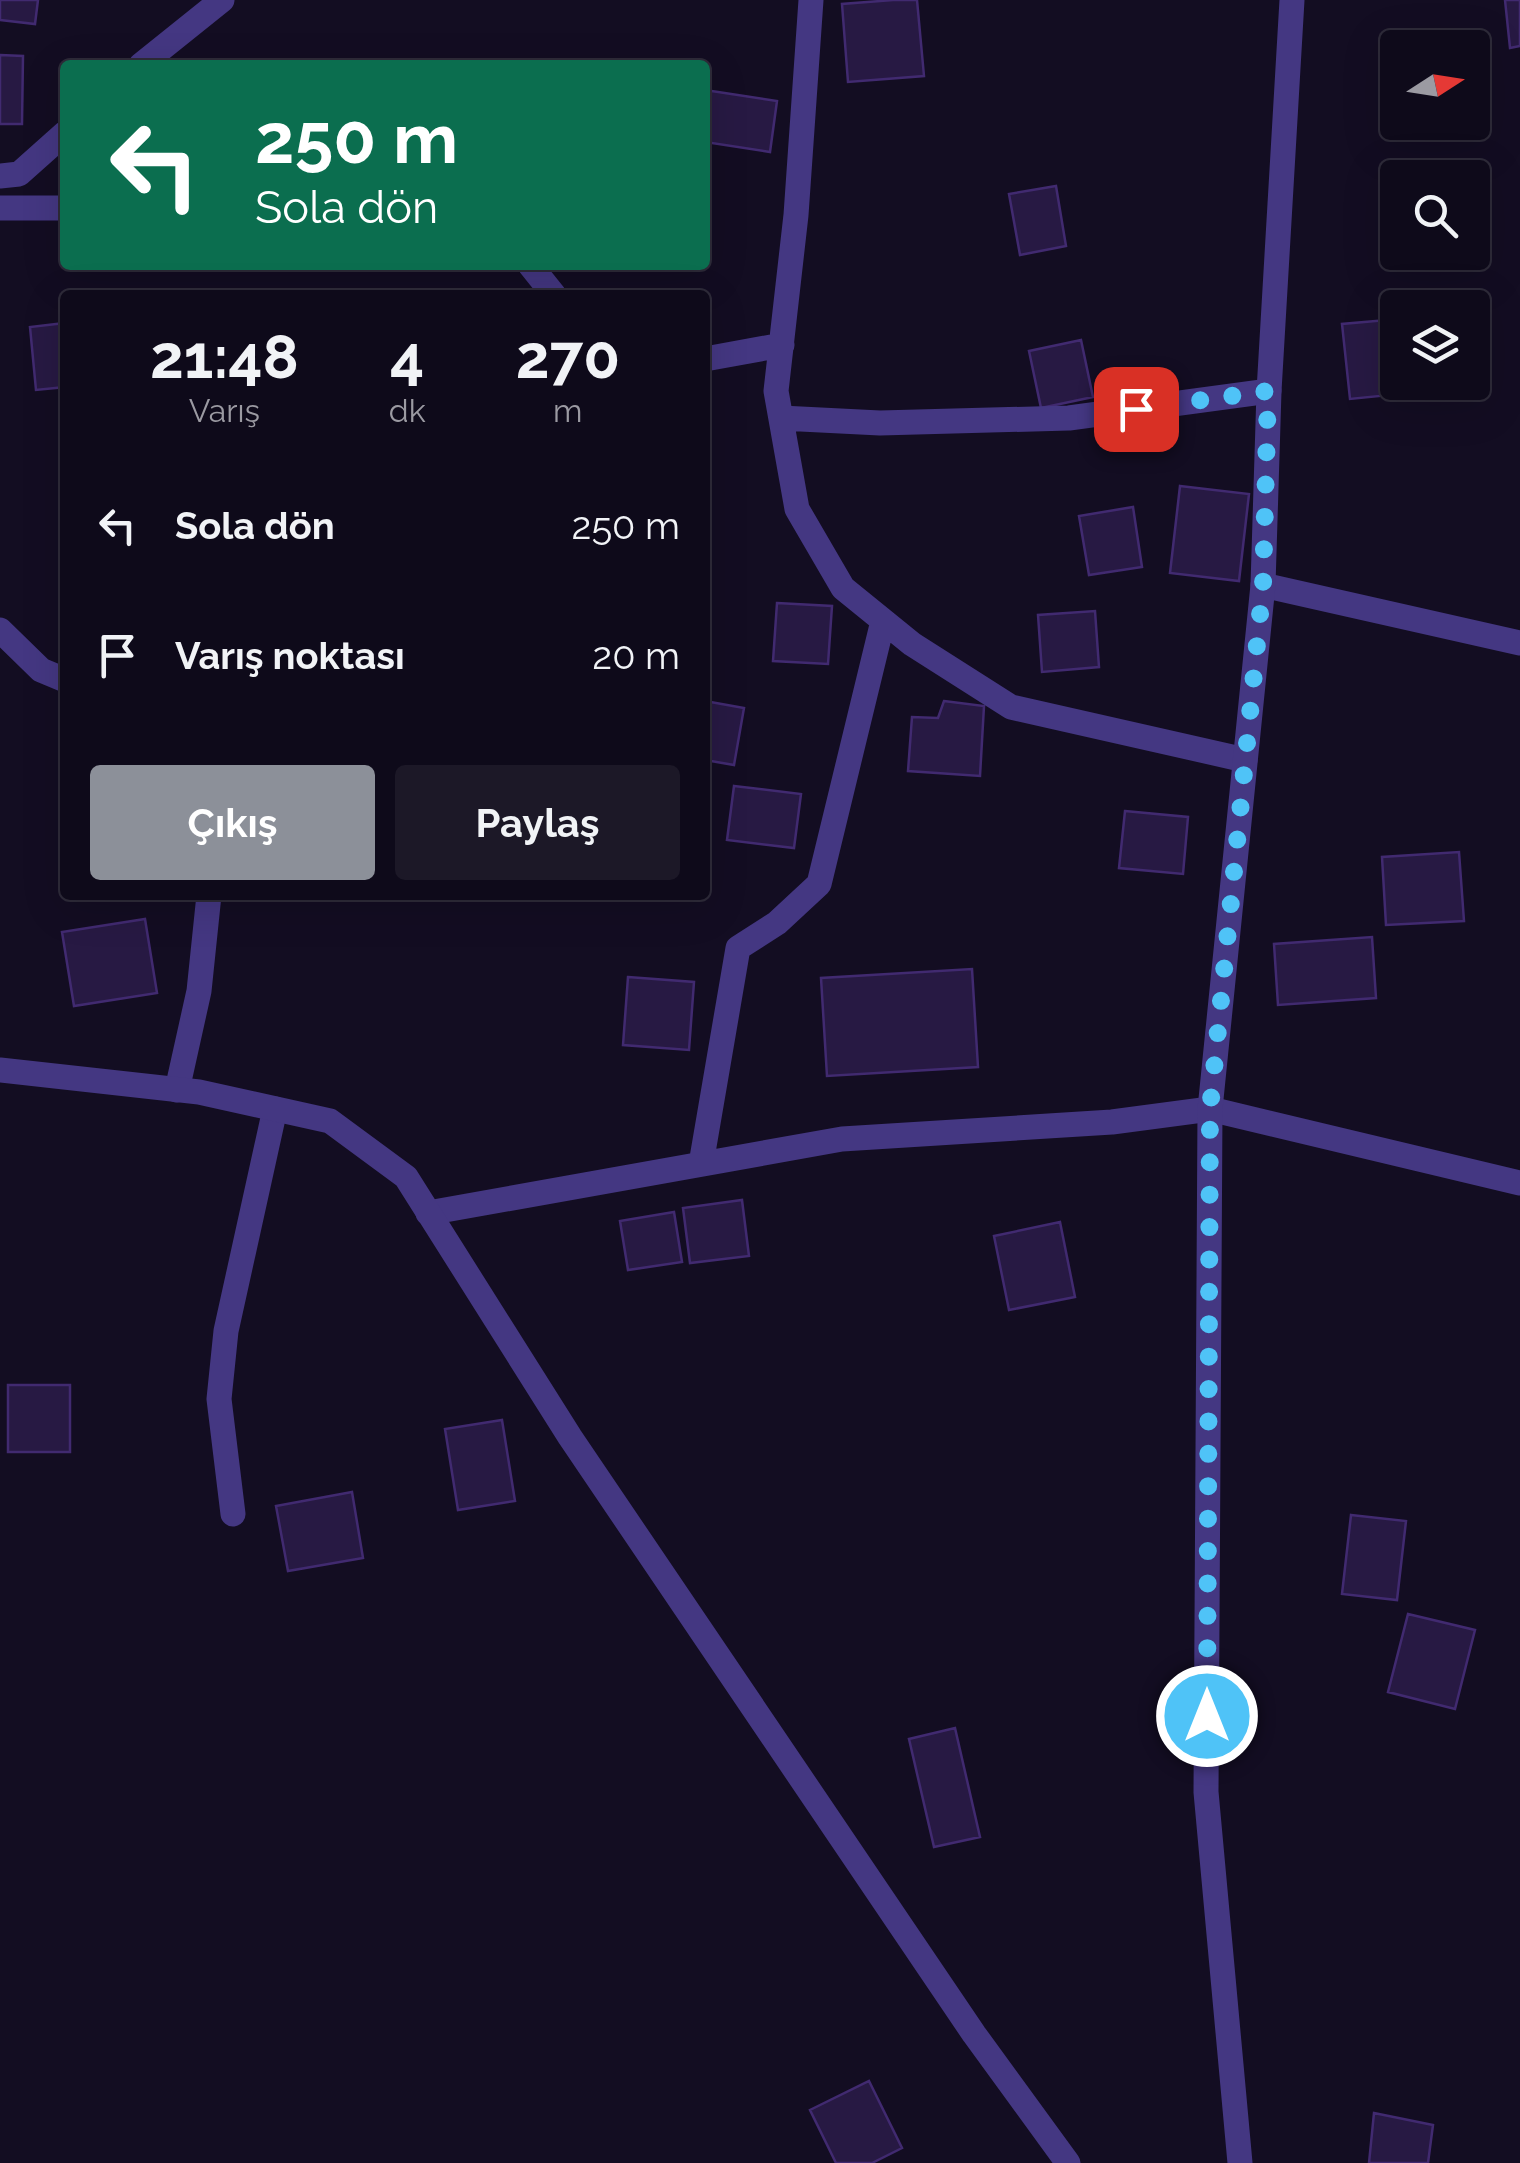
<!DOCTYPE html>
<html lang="tr">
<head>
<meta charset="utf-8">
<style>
  :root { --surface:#0e0a1a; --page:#1c1827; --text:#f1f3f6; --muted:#9b9aa2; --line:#2e2b39; --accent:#8c9099 }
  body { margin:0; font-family:Raleway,sans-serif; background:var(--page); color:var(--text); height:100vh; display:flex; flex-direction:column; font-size:38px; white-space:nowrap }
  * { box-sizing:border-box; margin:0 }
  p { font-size:32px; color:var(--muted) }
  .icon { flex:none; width:55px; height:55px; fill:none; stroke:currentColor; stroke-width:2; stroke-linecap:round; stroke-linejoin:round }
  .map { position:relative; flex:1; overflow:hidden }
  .details { position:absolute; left:60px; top:290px; width:650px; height:610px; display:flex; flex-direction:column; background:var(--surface); border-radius:10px; box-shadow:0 10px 40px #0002,0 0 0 2px var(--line) }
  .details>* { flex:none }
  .hud { position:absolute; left:60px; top:60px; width:650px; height:210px; border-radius:10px; box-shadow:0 10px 40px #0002,0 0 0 2px var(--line); background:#0b6e4f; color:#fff; overflow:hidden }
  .needle { width:65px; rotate:78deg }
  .tools { position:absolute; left:1380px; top:30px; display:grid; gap:20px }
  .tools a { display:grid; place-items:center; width:110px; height:110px; border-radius:10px; background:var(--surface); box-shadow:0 10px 40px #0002,0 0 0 2px var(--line); font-size:50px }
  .pin { position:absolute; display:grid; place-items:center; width:85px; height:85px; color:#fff; margin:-42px; border-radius:20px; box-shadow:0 5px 15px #0006 }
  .me { position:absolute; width:110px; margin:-55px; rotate:0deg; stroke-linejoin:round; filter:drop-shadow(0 0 8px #0008) }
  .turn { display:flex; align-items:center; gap:35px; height:210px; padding:0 30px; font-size:45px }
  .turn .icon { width:130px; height:130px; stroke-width:2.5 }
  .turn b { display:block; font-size:70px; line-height:85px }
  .eta { display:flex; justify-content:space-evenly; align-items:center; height:170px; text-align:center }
  .eta b { font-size:60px; font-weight:700; line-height:70px }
  .button { display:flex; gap:20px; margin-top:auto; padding:20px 30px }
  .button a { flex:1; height:115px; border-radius:10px; background:var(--accent); color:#fff; font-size:40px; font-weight:700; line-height:115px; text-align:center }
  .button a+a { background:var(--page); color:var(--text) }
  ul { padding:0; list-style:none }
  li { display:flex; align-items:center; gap:30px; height:130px; padding:0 30px }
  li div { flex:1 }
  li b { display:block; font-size:38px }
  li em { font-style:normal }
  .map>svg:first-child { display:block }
  .building { fill:#271943; stroke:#412a70; stroke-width:2.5 }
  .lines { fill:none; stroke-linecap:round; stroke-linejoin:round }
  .minor { stroke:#443782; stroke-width:25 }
  .tertiary { stroke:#443782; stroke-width:25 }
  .route { stroke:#4fc3f7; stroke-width:18; stroke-dasharray:0 32.4 }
</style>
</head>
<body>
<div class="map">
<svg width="1520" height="2163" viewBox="0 0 1520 2163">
  <rect width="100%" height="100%" fill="#130d22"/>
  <path class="building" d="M0 0H38L35 24 0 20Z
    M893 0H917L924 76 848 82 842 4Z
    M1505 0H1520V46L1510 48Z
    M0 55 23 56 22 124H0Z
    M705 90 777 101 770 152 705 142Z
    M1056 186 1066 246 1020 255 1009 194Z
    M1398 319V382H1409L1410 393 1350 399 1342 324Z
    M65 323V387L36 390 30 327Z
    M1081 340 1093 397 1041 408 1029 351Z
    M1180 486 1249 494 1239 581 1170 573Z
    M1133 507 1142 567 1089 575 1079 516Z
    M777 603 832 606 828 664 773 661Z
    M1095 611 1099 667 1042 672 1038 615Z
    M705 701 744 708 734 765 705 760Z
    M944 701 984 706 980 776 908 771 912 717 938 718Z
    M734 786 801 794 794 848 727 840Z
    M1125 811 1188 817 1183 874 1119 868Z
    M1459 852 1464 921 1386 925 1382 857Z
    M145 919 157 993 74 1006 62 932Z
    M1372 937 1376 998 1278 1005 1274 944Z
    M972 969 978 1067 827 1076 821 978Z
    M628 977 694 982 689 1050 623 1045Z
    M742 1200 749 1256 690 1263 683 1208Z
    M674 1212 682 1262 628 1270 620 1221Z
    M1060 1222 1075 1297 1009 1310 994 1236Z
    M8 1385H70V1452H8Z
    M502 1420 515 1501 458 1510 445 1429Z
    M352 1492 363 1558 288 1571 276 1506Z
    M1351 1515 1406 1521 1397 1600 1342 1594Z
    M1408 1614 1475 1630 1455 1709 1388 1692Z
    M955 1728 980 1837 934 1847 909 1739Z
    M869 2081 902 2148 872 2163H836L810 2110Z
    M1374 2113 1433 2125 1428 2163H1369Z"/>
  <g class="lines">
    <path class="minor" d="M811 0 796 215 776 391 797 509 843 588 912 644 1011 707 1245 760
      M141 65 222 0
      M0 176 19 174 65 133
      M0 208H65
      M530 265 554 295
      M705 359 782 345
      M781 418 880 423 1069 418 1269 391
      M1263 585 1520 643
      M0 630 41 670 65 680
      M177 1090 199 991 209 895
      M701 1164 738 948 777 923 819 884 883 621
      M428 1213 842 1139 1112 1122 1210 1109 1520 1183
      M233 1514 219 1399 226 1331 275 1109"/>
    <path class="tertiary" d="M0 1070 199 1092 330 1121 406 1177 570 1437 974 2034 1068 2163
      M1240 2163 1206 1792 1210 1109 1263 585 1269 391 1292 0"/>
  </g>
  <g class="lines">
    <path class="route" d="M1136 409 1268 391 1263 585 1210 1109 1207 1716"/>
  </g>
</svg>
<div class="tools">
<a><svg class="needle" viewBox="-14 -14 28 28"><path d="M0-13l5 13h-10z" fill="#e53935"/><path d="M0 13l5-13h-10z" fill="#9b9aa2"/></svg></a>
<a><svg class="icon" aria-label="search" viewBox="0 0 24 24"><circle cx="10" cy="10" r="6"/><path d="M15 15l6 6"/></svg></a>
<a><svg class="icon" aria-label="layers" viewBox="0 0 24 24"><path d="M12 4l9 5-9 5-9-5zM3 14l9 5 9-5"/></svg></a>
</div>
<div class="pin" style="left:1136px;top:409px;background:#d93025"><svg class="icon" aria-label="arrive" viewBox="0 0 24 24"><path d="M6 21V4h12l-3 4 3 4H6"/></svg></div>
<svg class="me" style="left:1207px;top:1716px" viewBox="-20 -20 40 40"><circle r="17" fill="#4fc3f7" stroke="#fff" stroke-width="3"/><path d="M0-11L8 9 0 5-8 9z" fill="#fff"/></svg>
<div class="hud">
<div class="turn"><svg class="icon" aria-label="left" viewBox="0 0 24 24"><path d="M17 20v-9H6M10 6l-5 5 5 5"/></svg><div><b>250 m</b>Sola dön</div></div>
</div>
<section class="details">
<div class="eta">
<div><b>21:48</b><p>Varış</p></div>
<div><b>4</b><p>dk</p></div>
<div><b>270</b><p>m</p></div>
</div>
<ul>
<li><svg class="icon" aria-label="left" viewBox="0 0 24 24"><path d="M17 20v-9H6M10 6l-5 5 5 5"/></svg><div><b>Sola dön</b></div><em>250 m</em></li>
<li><svg class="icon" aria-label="arrive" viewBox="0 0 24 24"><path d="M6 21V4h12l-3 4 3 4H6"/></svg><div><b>Varış noktası</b></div><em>20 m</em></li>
</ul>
<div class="button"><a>Çıkış</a><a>Paylaş</a></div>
</section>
</div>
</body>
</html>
